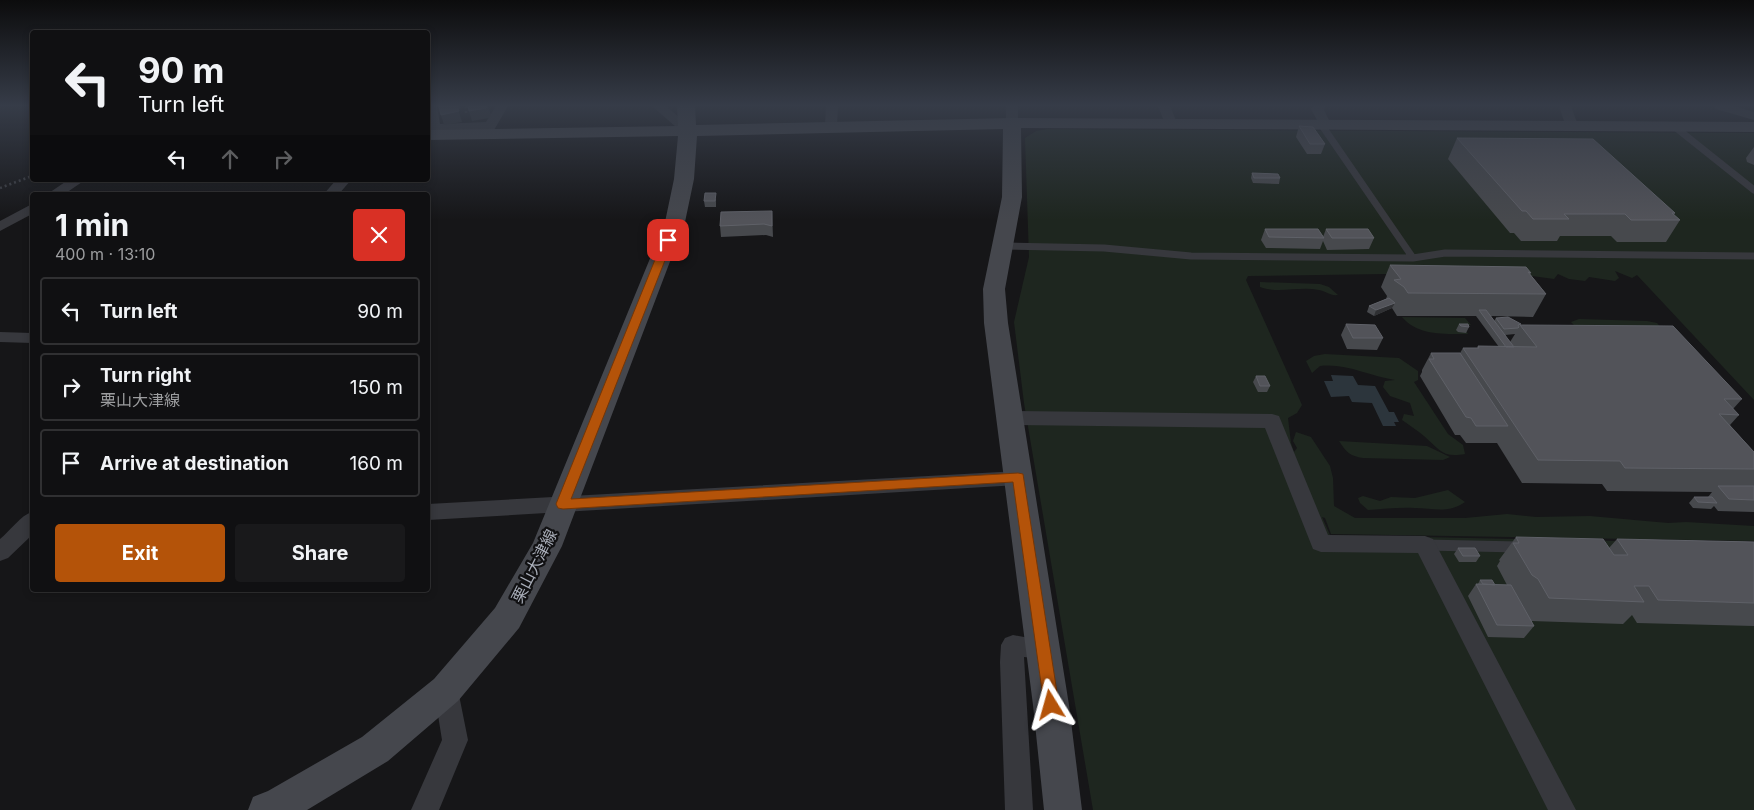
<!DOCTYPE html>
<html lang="en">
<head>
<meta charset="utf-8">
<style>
  :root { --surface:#101012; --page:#19191b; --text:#f1f3f6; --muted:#9c9d9f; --line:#303032; --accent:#b45309 }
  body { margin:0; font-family:Inter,"Noto Sans JP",sans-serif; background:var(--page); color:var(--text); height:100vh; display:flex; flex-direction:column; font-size:19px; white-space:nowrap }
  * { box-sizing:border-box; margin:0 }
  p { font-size:16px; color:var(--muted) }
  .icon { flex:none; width:28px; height:28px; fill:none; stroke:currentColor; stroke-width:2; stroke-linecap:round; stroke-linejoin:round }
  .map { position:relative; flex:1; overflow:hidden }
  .details { position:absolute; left:30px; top:192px; width:400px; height:400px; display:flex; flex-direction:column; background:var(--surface); border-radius:5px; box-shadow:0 2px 8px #0003,0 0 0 1px var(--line) }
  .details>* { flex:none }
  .top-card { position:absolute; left:30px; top:30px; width:400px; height:152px; border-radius:5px; box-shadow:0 2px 8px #0003,0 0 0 1px var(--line); background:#101012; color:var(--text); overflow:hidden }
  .pin { position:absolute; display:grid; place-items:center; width:42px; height:42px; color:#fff; margin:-21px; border-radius:10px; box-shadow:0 2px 8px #0006 }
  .me { position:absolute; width:55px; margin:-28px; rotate:352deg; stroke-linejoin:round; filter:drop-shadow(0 0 4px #0008) }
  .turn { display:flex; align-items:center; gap:18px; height:105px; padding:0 25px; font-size:22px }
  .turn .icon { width:65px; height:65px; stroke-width:2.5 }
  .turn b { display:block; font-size:35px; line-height:42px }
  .lanes { display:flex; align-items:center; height:48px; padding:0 25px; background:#0003; justify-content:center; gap:25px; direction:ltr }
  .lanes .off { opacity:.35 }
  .round { display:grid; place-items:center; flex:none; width:52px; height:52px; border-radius:5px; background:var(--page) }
  .head { display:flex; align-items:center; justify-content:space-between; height:85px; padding:0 25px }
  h1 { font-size:30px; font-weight:700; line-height:38px }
  .primary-button { display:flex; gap:10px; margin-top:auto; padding:10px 25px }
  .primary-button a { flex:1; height:58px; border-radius:5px; background:var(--accent); color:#fff; font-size:20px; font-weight:700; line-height:58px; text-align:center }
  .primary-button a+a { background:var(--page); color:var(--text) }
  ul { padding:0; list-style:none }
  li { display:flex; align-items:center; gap:15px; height:68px; margin:0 10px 8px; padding:0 15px; border:2px solid var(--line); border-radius:5px }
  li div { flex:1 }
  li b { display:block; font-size:19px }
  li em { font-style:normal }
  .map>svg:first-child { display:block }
  .green { fill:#1e261f }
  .water { fill:#2c353c }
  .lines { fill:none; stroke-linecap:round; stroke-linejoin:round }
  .path { stroke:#3d3f44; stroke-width:2.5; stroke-dasharray:2 3; stroke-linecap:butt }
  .lane-far1 { stroke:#37383d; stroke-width:7 }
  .lane { stroke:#37383d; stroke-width:11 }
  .street { fill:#37383d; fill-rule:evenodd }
  .secondary { fill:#45474d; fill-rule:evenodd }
  .wall { fill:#47494d; fill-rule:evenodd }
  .shaded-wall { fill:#2f3033 }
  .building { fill:#525359; stroke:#5f6168 }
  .route { fill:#b45309; stroke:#753606 }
  .labels { text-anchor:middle; stroke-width:4.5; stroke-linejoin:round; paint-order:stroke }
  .street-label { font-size:16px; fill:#a8adb8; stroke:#111113 }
</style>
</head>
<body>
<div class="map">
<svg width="1754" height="810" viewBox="0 0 1754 810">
  <rect width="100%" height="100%" fill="#161618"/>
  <path class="green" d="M1048 129 1754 133V400L1637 275 1632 278 1615 271 1619 278 1615 281 1589 277 1585 281 1569 279 1558 274 1554 279 1532 276H1394L1385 274 1248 276 1246 280 1302 405 1297 413 1288 418 1291 443 1294 452 1297 448 1293 441 1296 432 1311 437 1330 466 1333 478 1334 506 1355 518H1465L1507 514 1536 517 1590 516 1668 523 1686 522 1754 526V541L1331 534 1325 518 1322 517 1330 535 1754 544V810H1093L1024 403 1014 322 1029 257 1025 138 1036 131Z
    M1260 282 1320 284 1329 287 1338 295C1330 296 1326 291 1319 290 1299 286 1279 294 1260 287Z
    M1402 317 1465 318 1471 325 1463 326 1468 334C1445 334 1418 336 1402 317Z
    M1579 319 1647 321 1657 323 1666 333 1579 330 1571 322Z
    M1325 354 1399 358 1418 371V380L1414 382 1448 434 1463 445 1465 454C1442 458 1440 450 1424 436 1417 430 1409 425 1402 420L1404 414 1414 416 1410 403 1390 396 1383 387 1385 381 1395 380C1369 376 1346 363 1320 366L1312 373 1306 361 1314 356Z
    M1339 441 1427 446 1450 457 1443 460 1363 458C1350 456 1346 452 1339 441Z
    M1448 490 1465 502C1448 514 1433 508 1415 508 1399 507 1384 509 1368 510L1360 503 1358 498 1363 496 1380 501 1391 497 1415 498Z"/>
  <path class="water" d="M1331 375 1353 376 1358 385 1375 386 1389 412H1394L1399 422H1394L1396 426H1383L1372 403 1352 402 1349 396 1331 397 1324 381H1333Z"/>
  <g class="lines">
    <path class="path" d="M466 106V114
      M0 188 32 176"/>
    <path class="lane-far1" d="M1675 127 1754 190
      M1003 246 1104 248 1191 256 1413 258 1321 124
      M1413 258 1445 253 1754 256"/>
    <path class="lane" d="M1425 545 1519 547"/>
    <path class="street" d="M428 106H437L440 124 486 122 496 106H508L490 137H480L478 134 481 130 440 131 437 138H428Z
      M652 106H666L695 131 689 135 684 134Z
      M826 106H838L837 126 836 129 831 130 825 126Z
      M1006 106H1018V123L1017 126H1007L1006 123Z
      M1158 106H1170L1177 123 1176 126H1166Z
      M1313 106H1326L1324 110 1329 120 1326 127 1321 128 1315 124 1317 120 1311 109Z
      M1559 106H1571L1576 120 1581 126 1580 129H1570L1564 121Z
      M1714 106H1734L1754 112V120L1716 109Z
      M68 180H85L63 195H46Z
      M336 180H351L338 195H323Z
      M32 204V214L0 231V221Z
      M0 332 32 333V343L0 342Z
      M1010 411 1272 414 1279 416 1328 535 1425 536 1433 539 1576 810H1548L1418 553 1321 552 1313 549 1265 428 1010 425 1003 423 1000 418 1003 413Z
      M1018 471 1025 473 1028 478 1025 483 1018 485 428 520V504Z
      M32 512V535L8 558 0 561V539C10 531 21 515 32 512Z
      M1013 635 1051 642 1055 649 1051 656 1043 659 1024 657 1033 810H1005L1000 662 1001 645 1005 638Z
      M446 679 455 682 458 690 468 740 439 810H411L442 740 434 690 437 682Z"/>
    <path class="secondary" d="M677 106H695L696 125 1012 118 1754 122V132L1021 128 1022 197 1005 289 1008 323 1069 705 1082 810H1044L1033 705 984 323 983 289 1002 197 1003 129 697 136 694 179 685 222 562 546 519 628 458 701 388 761 307 810H248L253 797 268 791 362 737 434 679 495 608 533 543 665 222 674 179 678 136 428 140V130L678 126Z"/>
  </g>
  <path class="wall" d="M1299 126 1325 144 1321 154H1307L1296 137Z
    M1457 138 1675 213 1674 215 1680 220 1666 242H1617L1611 236H1560L1557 241H1521L1514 233H1510L1448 159Z
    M1754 147V165L1747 162 1746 158Z
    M1252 173 1280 178 1279 184 1253 183 1251 178Z
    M716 199V207H705L704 201Z
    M772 211 773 237 766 235 721 237 720 226Z
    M1265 229 1323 237 1326 229 1374 238 1369 249 1327 250 1323 241 1320 249 1266 248 1261 240Z
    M1390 265 1531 273 1530 274 1546 294 1533 317 1491 316 1494 321 1496 318 1520 325 1742 399 1733 409 1739 415 1730 425 1754 452V512L1718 511 1714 506 1711 509 1693 508 1689 503 1694 497H1708L1712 492 1607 491 1602 484 1522 483 1497 443H1466L1460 435H1455L1420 376 1422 372V370L1431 353H1460L1463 348H1477L1478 346 1499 347 1476 316H1397L1392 308 1374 316 1367 312 1369 306 1386 299 1387 296 1381 287ZM1515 334 1510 342 1505 335Z
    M1346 324 1383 338 1377 350 1347 349 1341 335Z
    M1459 324 1469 327 1466 333 1458 332 1456 330Z
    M1256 376 1270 386 1267 392H1258L1253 382Z
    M1516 537 1609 548 1617 539 1754 542V626L1637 623 1632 615 1623 624 1531 621 1534 626 1524 638 1488 637 1468 596 1476 584H1478L1480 580 1495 585H1507L1497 566 1500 561 1499 560Z
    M1458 548 1480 556 1476 562H1459L1454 554Z"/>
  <path class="shaded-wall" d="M440 106H460L461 108 458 109 462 122 444 125 441 115Z
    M488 106 491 115 489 118 472 121 469 111Z
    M1395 303 1392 308 1374 316 1376 310Z"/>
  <path class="building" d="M439 106H457L459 111 441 115Z
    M468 106H487L486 108 469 111Z
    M1299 126 1313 127 1325 144H1310Z
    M1457 138 1593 139 1675 213H1672L1680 220H1631L1625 214H1564L1569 219H1533L1526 211H1522Z
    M1252 173 1278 174 1280 178H1254Z
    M705 193H716L715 201H704Z
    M772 211V226L764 224 720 226 721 212Z
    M1265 229H1318L1324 238 1269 237Z
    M1326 229H1368L1374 238H1332Z
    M1390 265 1526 267 1531 273 1528 272 1546 294 1408 293 1404 287 1394 280 1401 279Z
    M1389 298 1395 303 1376 310 1369 306Z
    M1479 310H1486L1514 347H1506Z
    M1508 317 1521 324 1518 325 1519 327 1518 328 1504 329 1496 318Z
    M1346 324 1375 325 1383 338H1353Z
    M1459 324H1468L1469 327 1461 326Z
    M1520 325 1673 326 1742 399H1724L1739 415 1719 414 1754 452V469L1625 468 1620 461 1538 460 1463 348H1479L1478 346 1537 347Z
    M1431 353H1460L1508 426H1476L1471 418 1466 417 1429 359H1434Z
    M1256 376H1265L1270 386H1260Z
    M1718 486H1754V500L1729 499Z
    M1694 497H1712L1717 503 1698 502Z
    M1516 537 1603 539 1614 555H1628L1617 539 1754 542V603L1658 600 1649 586H1634L1644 602 1549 598 1538 579 1532 575 1513 543H1519Z
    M1458 548H1475L1480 556H1463Z
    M1480 580H1492L1495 585 1483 584Z
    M1476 584 1511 585 1534 626 1497 625Z"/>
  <linearGradient id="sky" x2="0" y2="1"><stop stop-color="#0c0c0d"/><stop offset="0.48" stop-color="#363c48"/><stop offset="1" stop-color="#363c48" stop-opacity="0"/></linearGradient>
  <rect width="1754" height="220" fill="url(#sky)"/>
  <path class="route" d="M668 237 673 240 571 499 1018 473 1023 474 1059 705 1057 710 1051 712 1046 710 1044 705 1013 482 563 509 558 508 556 504 663 240Z"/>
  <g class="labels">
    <g class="street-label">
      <text transform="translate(534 566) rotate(-63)" y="6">栗山大津線</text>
    </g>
  </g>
</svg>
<div class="pin" style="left:668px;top:240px;background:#d93025"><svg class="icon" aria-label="arrive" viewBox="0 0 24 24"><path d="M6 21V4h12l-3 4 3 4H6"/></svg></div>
<svg class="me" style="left:1051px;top:705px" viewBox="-20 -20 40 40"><path d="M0-17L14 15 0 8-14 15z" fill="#b45309" stroke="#fff" stroke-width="4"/></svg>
<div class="top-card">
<div class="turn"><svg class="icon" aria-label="left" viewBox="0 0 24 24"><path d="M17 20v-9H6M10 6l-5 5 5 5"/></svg><div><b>90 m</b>Turn left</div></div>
<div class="lanes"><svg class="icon" aria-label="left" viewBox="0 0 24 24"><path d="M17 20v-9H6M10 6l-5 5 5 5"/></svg><svg class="icon off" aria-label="ahead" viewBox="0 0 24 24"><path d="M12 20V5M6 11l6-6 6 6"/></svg><svg class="icon off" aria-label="right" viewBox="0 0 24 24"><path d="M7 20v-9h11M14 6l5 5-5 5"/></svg></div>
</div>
<section class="details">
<div class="head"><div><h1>1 min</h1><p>400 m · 13:10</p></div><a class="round" style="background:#d93025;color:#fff"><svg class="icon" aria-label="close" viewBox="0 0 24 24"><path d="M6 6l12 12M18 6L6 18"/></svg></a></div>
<ul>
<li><svg class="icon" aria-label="left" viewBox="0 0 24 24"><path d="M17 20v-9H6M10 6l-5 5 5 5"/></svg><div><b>Turn left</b></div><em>90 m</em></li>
<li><svg class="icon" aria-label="right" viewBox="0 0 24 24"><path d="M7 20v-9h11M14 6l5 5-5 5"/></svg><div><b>Turn right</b><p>栗山大津線</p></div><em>150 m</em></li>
<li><svg class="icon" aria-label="arrive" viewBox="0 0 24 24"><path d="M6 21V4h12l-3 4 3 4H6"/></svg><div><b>Arrive at destination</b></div><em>160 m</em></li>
</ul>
<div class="primary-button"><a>Exit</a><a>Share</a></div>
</section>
</div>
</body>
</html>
